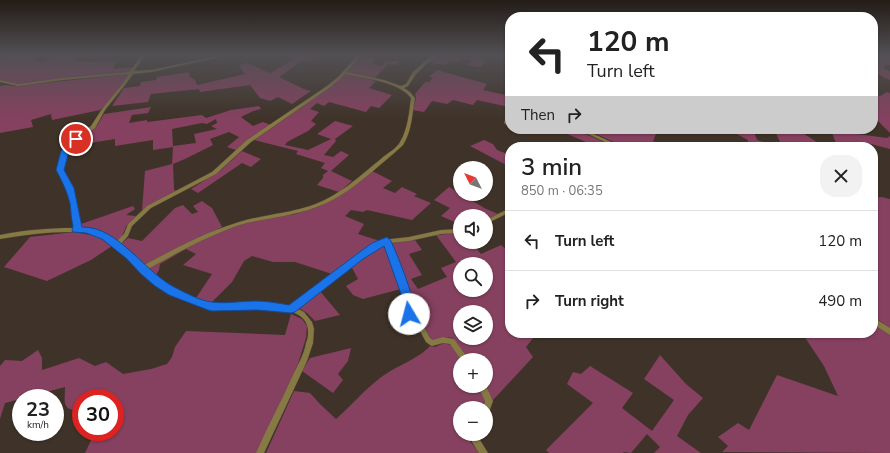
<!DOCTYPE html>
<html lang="en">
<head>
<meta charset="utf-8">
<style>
  :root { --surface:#fff; --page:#f2f2f2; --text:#222; --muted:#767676; --line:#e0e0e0 }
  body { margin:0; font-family:"Nunito Sans",sans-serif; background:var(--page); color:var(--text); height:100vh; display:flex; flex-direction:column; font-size:15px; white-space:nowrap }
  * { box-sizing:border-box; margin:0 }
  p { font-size:13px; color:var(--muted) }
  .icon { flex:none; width:22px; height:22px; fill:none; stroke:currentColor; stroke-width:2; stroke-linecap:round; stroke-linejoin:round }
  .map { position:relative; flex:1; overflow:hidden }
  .drawer { position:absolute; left:505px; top:142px; width:373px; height:196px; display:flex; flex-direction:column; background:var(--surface); border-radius:16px; box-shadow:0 1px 3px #0004 }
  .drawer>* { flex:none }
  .guide { position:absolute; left:505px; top:12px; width:373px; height:122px; border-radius:16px; box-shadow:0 1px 3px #0004; background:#fff; color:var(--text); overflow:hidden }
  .needle { width:26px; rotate:312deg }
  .buttons { position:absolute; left:453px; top:161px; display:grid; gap:8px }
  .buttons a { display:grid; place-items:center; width:40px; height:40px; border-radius:50%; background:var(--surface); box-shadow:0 1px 3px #0004; font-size:20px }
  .speed { position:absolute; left:12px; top:389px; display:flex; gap:8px; font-size:20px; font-weight:700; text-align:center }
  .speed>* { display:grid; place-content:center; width:52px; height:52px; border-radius:50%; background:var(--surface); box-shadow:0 1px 3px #0004; line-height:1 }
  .speed small { font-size:10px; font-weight:400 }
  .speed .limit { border:6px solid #d22; background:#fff; color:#111 }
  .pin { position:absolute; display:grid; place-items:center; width:34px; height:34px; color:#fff; margin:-17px; border:2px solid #fff; border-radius:50%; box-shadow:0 1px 4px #0007 }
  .me { position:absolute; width:44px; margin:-22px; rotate:352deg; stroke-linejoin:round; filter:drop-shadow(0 0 3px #0008) }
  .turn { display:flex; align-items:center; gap:14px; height:84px; padding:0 16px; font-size:18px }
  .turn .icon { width:52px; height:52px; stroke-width:2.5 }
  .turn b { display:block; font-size:28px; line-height:34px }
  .then { display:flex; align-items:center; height:38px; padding:0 16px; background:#0003; gap:8px; font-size:15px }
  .round { display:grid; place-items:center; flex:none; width:42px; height:42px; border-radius:16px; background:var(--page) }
  .summary { display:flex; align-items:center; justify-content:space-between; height:68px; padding:0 16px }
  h1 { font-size:24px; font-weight:600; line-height:30px }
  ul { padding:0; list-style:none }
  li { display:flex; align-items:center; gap:12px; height:60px; padding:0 16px; border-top:1px solid var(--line) }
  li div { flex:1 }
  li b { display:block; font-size:15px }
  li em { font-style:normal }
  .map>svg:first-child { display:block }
  .green { fill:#85415f; fill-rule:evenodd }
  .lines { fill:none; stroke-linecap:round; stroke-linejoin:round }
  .minor-casing { stroke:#5b4f46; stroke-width:0.5 }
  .minor { fill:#867944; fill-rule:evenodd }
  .route { fill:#1a73e8; stroke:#114b97 }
</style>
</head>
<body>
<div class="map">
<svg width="890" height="453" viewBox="0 0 890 453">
  <rect width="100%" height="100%" fill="#3f3329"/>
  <path class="green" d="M6 55H40L34 61 45 62 48 58 55 56 122 55 77 57 74 60C81 64 107 61 116 61L113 69 134 67 131 72 13 84 0 80V59Z
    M286 55H321L308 62 301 61 279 77 304 89 311 91 292 104 278 97 270 101 260 98 250 85 200 92 199 89 151 94 148 102 112 106 124 88 140 86 141 82 156 80 157 77 189 72 190 77 195 80 197 85 245 74 239 65 247 63 270 73 294 59Z
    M873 55 890 56V65H885L883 68 890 71V80C884 78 879 73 873 74Z
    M435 56 463 57 486 60 481 67 467 65 472 60 462 58 458 62 451 61 445 65 427 62Z
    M369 57 376 60 372 64 381 66 386 61H400L396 65 388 64 375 78 347 72 361 58 366 59Z
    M437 70 487 84 483 90 510 96 509 107 477 100 473 105 453 100 447 104 432 101 424 112 413 110 416 98 415 94 425 82H429L433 78 429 77Z
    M130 74 114 97 100 110 52 120 51 114 31 120 33 127 0 133V86L6 85 16 86Z
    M345 74 376 81 369 88 392 95 379 108 371 106 366 112 329 102 324 106 317 103 310 109 319 112 311 121 316 124 308 131 287 142 285 145 308 150 331 139 317 134 335 121 353 126 335 139 336 141 324 155 333 157 341 151 349 155 331 171 352 181 339 192 317 185 323 178V175L328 171 321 168 325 163 296 154 298 151 254 140 302 107Z
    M887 92 890 93V133L876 119H873V95L880 96Z
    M259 106 261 109 253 111 241 117 253 126 263 122 271 125 252 137 236 150 227 147 239 137 229 132 210 139 213 145 185 159 173 164 174 189 176 192 142 210 145 171 172 164 173 147 153 150V140L115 146V139L71 146 96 127 104 114 151 107 148 113 132 115 129 123 147 120V122L202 115 206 118 231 110ZM216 119 217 123 211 126 217 129 194 134 196 143 173 146 172 129 202 123 207 124Z
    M574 129 615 147H582L586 142 560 131Z
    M585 129H676V131L658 129 653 141 660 145V147H625Z
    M721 129H753L757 140 780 147V142L774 129C797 129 800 130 819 144L836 143 832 133 842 132 887 138 890 136V149L871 144 864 147H753L748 144V140L731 131Z
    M484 140 493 144 497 150 510 155V167L470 146Z
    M242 151 261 159 251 167 242 163 198 193 191 189 221 170Z
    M372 171 392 181 383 188 395 193 402 187 417 194 414 196 431 203 412 220 367 210 363 212 351 210 345 216 364 224 358 234 380 241 332 274 295 262H273L252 256 244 261 232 282 211 303 196 298 212 274 183 265 196 254 186 249 160 264 159 270 156 275 173 288 152 275 147 268 215 233 256 220 296 214 322 205 340 195Z
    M449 187 486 209 498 214 486 220V216H460V229H454L459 224 441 216 450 208 434 200Z
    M882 197 890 199V328L873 316V198Z
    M202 201 212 208 222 227 142 267 132 253 121 244 128 238 142 241 175 208 183 205 192 214 198 212 193 206Z
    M133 206 135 209 126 215 136 216 126 226 122 237 118 242C106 234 97 227 82 227L81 224Z
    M74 232 97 236 112 246 91 260 47 281 4 267 30 237Z
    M460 233V242H485L475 247 481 254 501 245 510 252V333H537L526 347 533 357 493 400 484 386H486V360H467L453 338 446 337 432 341 424 327 414 322 411 311V300L390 243 415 240 422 250 409 254 422 275 411 279 418 289 447 277 441 268 456 262 436 235ZM460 264H486V290H460ZM460 312H486V338H460Z
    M385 245 401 289 363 299 353 295 346 286 358 279 351 266Z
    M319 290 340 315 315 321 307 313 297 307Z
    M291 314 302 319 307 326 306 338 298 364 257 453H85L95 432H115V398H81V411C61 410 65 403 65 387L5 403 0 419V366L5 360 22 361 38 350 42 358V370L79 358 95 366 106 362 123 374 151 369 167 364 172 357 175 347 186 331 285 335Z
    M873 323 890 335V453L722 452 728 446 718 437 738 423 749 430 777 375 838 396 824 366 802 333H873Z
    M444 343 451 345 461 360H460V386H479L485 400 481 408H460V434H469L470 441 479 453H266L294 391 310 393 320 404 336 419C351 406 364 390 380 378 394 367 420 358 430 346L435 347Z
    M351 348 348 361 338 374 343 380 333 393 302 371 310 358Z
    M660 355 686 384 703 398 688 415 677 436 701 453H654L660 447 647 434 631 453 624 452 623 453H549L546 450 593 403 567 384 573 372 581 374 590 366 633 393 622 408 652 431 674 400 644 379Z"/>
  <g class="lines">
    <g class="minor-casing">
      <path id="minor" d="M141 55H145L134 71 151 70 222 55H230L151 72 133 74 125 85 105 110 95 128 78 140 67 151 62 170C74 189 75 205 81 226L80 228C95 229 104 233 116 242L124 234 128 224 147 206 212 172 247 140 327 86 338 77 358 55H362L347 72 384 80 401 86 406 84 413 72 432 55H436L416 74 408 86 404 88 410 92 415 98C412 114 412 131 403 145 396 152 388 158 380 165 360 182 339 200 314 208 290 217 264 218 240 225 207 236 177 253 146 270 163 284 188 300 211 304 222 306 235 305 247 304 262 303 276 303 290 306L330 275 373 245 382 240 409 237 441 230 460 229V233L441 234 409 241 390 243 409 294 414 320 418 324 424 327 430 338 433 340 443 337 454 339 469 360H461L450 344 443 343 432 346 430 345 426 342 420 331 414 328 409 323 403 294 385 243 377 247 334 279 296 308 304 312 312 322 314 329 313 343 307 361 264 453H256C267 427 281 402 292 377 297 366 304 355 306 343 308 338 309 331 307 325 299 301 242 310 223 310 214 310 207 309 199 306 178 299 158 288 142 273 127 260 114 242 96 234 88 231 78 232 69 232 46 232 23 235 0 239V235C25 230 49 228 74 228L75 226C70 205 69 189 58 170L63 150 74 138 91 126 102 109 123 83 129 74 63 80 18 86 0 82V80L18 84 63 78 130 72ZM345 74C365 79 398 81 411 98 409 112 408 129 400 142 397 148 388 153 382 158 360 176 338 197 310 206 286 214 260 215 236 223 203 233 173 250 142 266L120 245 128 236 132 226 151 208 216 174 251 142 329 88 340 79Z
        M509 109H510V117L508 123 510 124V127L504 123Z
        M521 129H565L563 130 543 131 523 130Z
        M577 129H583L622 147H616Z
        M510 208V212L486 224V220Z
        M873 317 890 328V335L873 324Z
        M478 386H486L493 401 489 412 486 413V408H483L485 401Z
        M471 434H479L480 440 488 453H479L472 442Z"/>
    </g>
    <use href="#minor" class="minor"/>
  </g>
  <linearGradient id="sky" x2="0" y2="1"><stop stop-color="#231c17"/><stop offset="0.46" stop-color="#525054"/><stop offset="1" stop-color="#525054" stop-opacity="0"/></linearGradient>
  <rect width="890" height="119" fill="url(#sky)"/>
  <path class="route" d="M74 137H79L80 139 69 151 64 170 74 188 82 227C119 226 146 275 178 289 188 294 201 301 212 302 226 304 242 301 255 301 266 301 278 303 289 305L357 254 372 243 387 237 391 241C397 255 419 305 413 317L409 319 405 317 401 294 384 246 363 259 295 312 291 313 257 310 212 311 208 310 169 295 155 286 141 274 126 258 102 239 86 233 73 232 72 230 73 226C71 218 71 211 70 203 67 191 62 181 56 170L61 151Z"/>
</svg>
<div class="buttons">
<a><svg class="needle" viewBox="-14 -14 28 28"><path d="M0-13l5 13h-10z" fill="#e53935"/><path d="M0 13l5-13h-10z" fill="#767676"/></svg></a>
<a><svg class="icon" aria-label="sound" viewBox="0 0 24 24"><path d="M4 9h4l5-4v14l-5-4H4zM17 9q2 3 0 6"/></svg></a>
<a><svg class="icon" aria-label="search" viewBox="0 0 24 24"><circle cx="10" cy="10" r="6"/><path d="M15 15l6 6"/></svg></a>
<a><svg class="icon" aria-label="layers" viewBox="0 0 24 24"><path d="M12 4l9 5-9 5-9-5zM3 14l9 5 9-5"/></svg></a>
<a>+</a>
<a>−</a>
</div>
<div class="speed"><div>23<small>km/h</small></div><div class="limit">30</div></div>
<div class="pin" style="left:76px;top:139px;background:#d93025"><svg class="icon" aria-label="arrive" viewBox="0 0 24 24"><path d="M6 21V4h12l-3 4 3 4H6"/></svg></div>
<svg class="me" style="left:409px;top:314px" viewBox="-20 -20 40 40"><circle r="19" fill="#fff"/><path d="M0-13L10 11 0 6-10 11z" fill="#1a73e8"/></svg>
<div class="guide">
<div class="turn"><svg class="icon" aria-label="left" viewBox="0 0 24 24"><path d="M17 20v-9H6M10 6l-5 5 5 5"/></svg><div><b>120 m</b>Turn left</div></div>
<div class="then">Then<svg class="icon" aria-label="right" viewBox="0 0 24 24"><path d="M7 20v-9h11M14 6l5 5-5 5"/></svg></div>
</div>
<section class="drawer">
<div class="summary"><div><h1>3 min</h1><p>850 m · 06:35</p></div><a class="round"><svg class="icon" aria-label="close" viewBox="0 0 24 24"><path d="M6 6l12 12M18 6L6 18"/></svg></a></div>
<ul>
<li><svg class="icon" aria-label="left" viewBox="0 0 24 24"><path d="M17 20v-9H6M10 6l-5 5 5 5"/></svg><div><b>Turn left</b></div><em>120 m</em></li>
<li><svg class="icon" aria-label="right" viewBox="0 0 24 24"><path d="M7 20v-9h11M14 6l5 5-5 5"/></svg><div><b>Turn right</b></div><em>490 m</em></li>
</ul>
</section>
</div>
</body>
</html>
